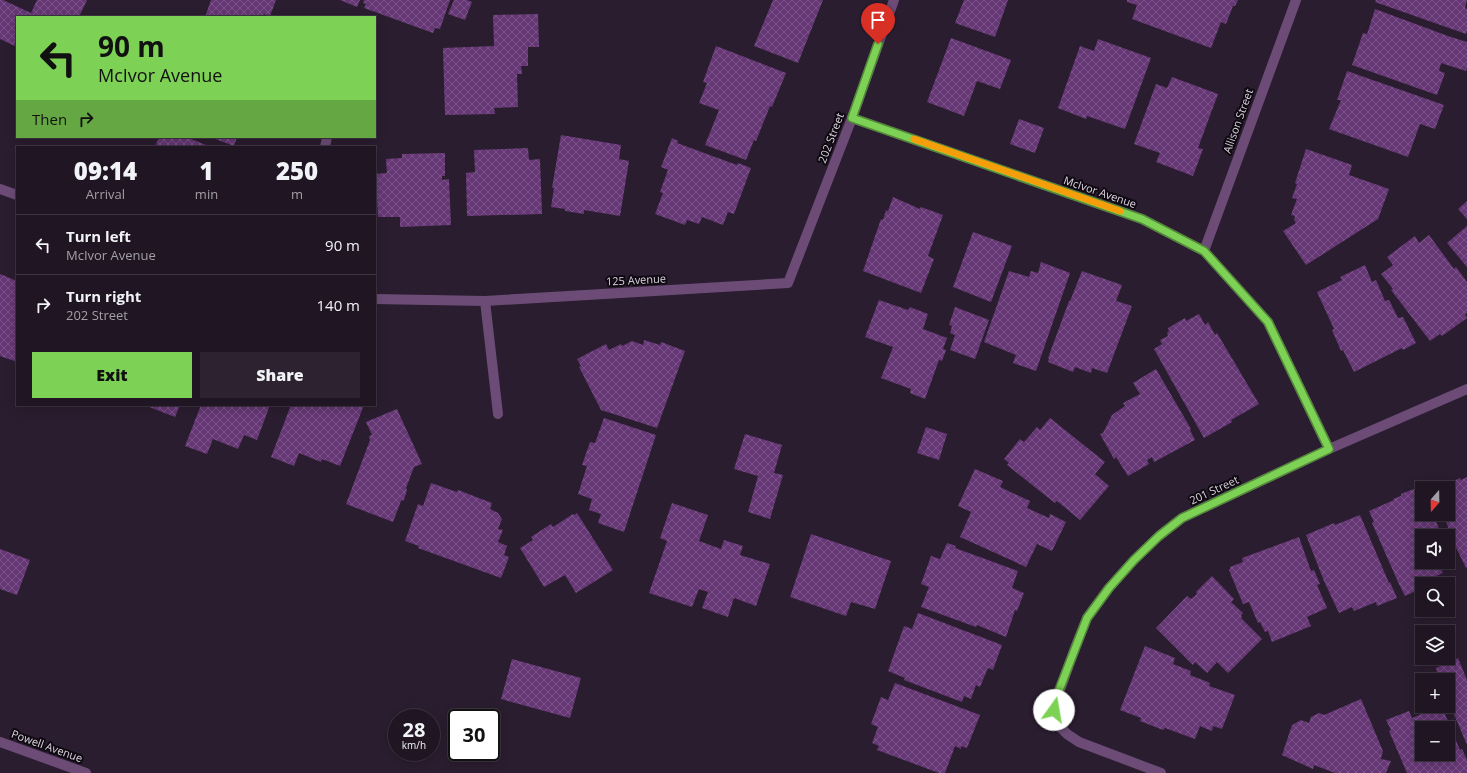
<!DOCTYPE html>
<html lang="en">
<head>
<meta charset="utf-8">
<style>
  :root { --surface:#201623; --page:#2d2330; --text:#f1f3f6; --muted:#a29fa6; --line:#3d3541; --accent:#7dd154 }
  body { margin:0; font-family:"Open Sans",sans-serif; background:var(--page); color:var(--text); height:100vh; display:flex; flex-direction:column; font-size:15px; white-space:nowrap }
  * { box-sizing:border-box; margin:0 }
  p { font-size:13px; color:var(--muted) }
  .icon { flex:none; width:22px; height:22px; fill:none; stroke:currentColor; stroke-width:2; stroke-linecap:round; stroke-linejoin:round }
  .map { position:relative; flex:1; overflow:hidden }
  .side { position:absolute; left:16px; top:146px; width:360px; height:260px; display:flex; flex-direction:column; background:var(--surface); border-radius:0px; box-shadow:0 2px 10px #0003,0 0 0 1px var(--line) }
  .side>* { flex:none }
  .hud { position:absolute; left:16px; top:16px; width:360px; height:122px; border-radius:0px; box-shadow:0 2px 10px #0003,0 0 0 1px var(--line); background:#7dd154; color:#111; overflow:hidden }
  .needle { width:26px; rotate:200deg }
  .buttons { position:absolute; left:1415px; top:481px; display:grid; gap:8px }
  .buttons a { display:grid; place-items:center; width:40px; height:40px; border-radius:0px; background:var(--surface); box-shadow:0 2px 10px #0003,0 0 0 1px var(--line); font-size:20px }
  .speed { position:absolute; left:388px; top:709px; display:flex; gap:8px; font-size:20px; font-weight:700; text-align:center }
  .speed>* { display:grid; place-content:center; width:52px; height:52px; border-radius:50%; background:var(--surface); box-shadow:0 2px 10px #0003,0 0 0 1px var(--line); line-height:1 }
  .speed small { font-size:10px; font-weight:400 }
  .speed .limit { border:2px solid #111; border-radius:6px; background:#fff; color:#111 }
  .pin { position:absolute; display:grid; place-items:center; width:34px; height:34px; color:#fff; margin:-41px -17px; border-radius:50% 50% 50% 0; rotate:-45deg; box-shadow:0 0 4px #0007 }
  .pin .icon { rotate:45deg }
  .me { position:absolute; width:44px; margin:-22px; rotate:13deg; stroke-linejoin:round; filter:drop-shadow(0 0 3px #0008) }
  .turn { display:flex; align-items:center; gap:14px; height:84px; padding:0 16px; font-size:18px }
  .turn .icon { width:52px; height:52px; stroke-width:2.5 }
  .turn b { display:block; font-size:28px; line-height:34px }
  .then { display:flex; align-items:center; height:38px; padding:0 16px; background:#0003; gap:8px; font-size:15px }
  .eta { display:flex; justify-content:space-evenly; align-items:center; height:68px; text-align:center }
  .eta b { font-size:24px; font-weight:800; line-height:28px }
  .primary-button { display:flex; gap:8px; margin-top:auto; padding:8px 16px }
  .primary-button a { flex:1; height:46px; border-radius:0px; background:var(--accent); color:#111; font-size:16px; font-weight:800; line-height:46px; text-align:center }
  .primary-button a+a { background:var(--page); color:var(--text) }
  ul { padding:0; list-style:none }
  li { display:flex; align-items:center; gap:12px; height:60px; padding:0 16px; border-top:1px solid var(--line) }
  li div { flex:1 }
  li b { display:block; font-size:15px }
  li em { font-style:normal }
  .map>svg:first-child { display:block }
  .building { fill:url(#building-cross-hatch); fill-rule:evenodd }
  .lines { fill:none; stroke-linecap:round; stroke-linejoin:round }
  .minor { stroke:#6c4c77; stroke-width:10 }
  .route-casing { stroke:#518837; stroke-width:10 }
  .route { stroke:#7dd154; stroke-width:7 }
  .slow { stroke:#f59e0b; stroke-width:7 }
  .labels { text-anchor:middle; stroke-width:4; stroke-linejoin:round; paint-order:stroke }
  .street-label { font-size:11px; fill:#ddd4e0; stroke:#0f0a12 }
</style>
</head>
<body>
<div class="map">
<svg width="1467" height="773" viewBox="0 0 1467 773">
  <defs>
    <pattern id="building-cross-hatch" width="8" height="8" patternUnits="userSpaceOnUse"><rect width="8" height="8" fill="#653775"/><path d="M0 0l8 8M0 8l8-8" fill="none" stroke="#7b5388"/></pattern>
  </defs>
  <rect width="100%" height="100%" fill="#2a1d2f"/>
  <path class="building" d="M0 0H3L31 13 37 0H87L79 17H17V47L0 39Z
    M211 0H276L270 16 264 14 262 17H205Z
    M340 0H360L357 7Z
    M364 0H450L440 29 435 28 433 33 364 8 366 4 363 3Z
    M454 0H467L472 2 465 20 448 14Z
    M773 0H823L798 63 754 46Z
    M964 0H1008L995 37 955 23Z
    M1127 0H1238L1235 6H1233L1226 24 1221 22 1211 48 1132 19 1137 5 1127 2Z
    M1376 0H1467L1465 8 1467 9V31L1466 34 1375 2Z
    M1375 9 1448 36 1467 42V68L1466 71 1441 63 1439 71 1445 73 1437 95 1352 65 1363 33 1367 34Z
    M538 14 539 47H528V66H521L522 74H517L518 107 494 108 495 114 445 115 443 48 494 46 493 15Z
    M951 38 1011 60 1000 89 977 81 964 116 927 102Z
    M1098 39 1151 58 1125 129 1087 116 1086 119 1058 108 1080 46 1094 51Z
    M716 46 786 73 772 107 770 106 756 141 754 140 746 160 705 145 719 110 699 103 707 83 703 82Z
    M1347 71 1444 105 1435 129 1420 124 1408 157 1329 129 1341 100H1337Z
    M1172 77 1218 94 1198 148 1203 149 1193 176 1156 162 1160 153 1134 144 1156 84 1167 88Z
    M1019 119 1044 128 1035 153 1010 144Z
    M561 135 621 145 619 159 629 161 620 216 584 210V214L565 211V209L551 207 554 188H552Z
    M159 137H186L211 147H155Z
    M210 137H237L234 146Z
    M672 138 678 141 677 143 737 165 738 163 751 168 734 214 728 212 723 225 702 217 699 224 687 220 685 225 655 214 663 193 660 192 668 170 661 167Z
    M528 148 529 160 540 159 542 214 467 216 466 173 475 172 474 150Z
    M1306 149 1352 165 1349 175 1389 189 1378 219 1306 265 1283 231 1296 223 1294 220 1295 216 1291 215 1297 199 1292 198 1297 184 1295 183Z
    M445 153V176H442V180L449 179 451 225 400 227V217H378L377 198H375V174L387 173 386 159 402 158V154Z
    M893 197 920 209 921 207 943 215 928 256 934 259 921 293 863 271 881 219 883 220 886 210 888 211Z
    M1467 201V219L1458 209Z
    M1467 226V267L1447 243Z
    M973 232 1012 246 991 302 953 287Z
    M1429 235 1454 269 1456 267 1467 282V313L1465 314 1467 318 1442 336 1440 334 1430 341 1391 290 1393 289 1381 274 1393 265 1387 257 1415 236 1419 243Z
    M1041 262 1070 273 1036 371 1013 363 1016 355 984 342 1009 271 1029 277 1031 271 1038 273Z
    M1365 265 1372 282 1376 280 1385 301 1389 300 1398 318 1403 317 1416 343 1403 350 1402 348 1354 372 1343 350 1341 351 1332 330 1334 329 1317 292 1342 280 1340 277Z
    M1082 271 1122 285 1116 301 1132 306 1107 373 1092 368 1091 373 1075 367 1073 372 1048 362 1049 359 1048 358 1069 301H1070Z
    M0 274 17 281V362L0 356Z
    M879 300 908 310 910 307 928 314 923 329 947 338 943 349 946 350 942 361 939 360 925 399 910 393 911 389 881 378 893 347 865 337Z
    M955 307 989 320 975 359 950 350 955 335 950 333 952 326 949 325Z
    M1199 314 1205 325 1208 322 1215 335 1217 333 1259 404 1231 420 1232 422 1204 438 1154 349 1162 344 1160 340 1168 336 1167 333 1169 331 1168 328 1185 318 1186 321Z
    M644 340 660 345 661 342 685 351 657 428 601 410 579 367 581 366 577 359 606 344 609 350 621 344 622 346 632 341 643 345Z
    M1156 369 1191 429 1190 430 1195 440 1154 462 1152 457 1147 460 1149 464 1128 476 1116 457 1114 459 1100 434 1103 433 1112 415 1125 406 1123 403 1140 394 1133 383Z
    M144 405H180L175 417Z
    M201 405H270L257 440 244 435 238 449 213 439 207 454 185 446Z
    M291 405H364L340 466 322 459 321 462 299 453 294 466 271 457Z
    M397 409 422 464 414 467 406 488 407 490 404 500 401 501 393 522 346 504 370 440 369 436 372 435 366 422Z
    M604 418 656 435 624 532 598 523 601 514 589 510 592 499 578 494 587 466 582 465 590 442 595 443Z
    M1050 418 1105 462 1095 474 1109 486 1080 520 1057 501 1055 503 1007 465 1009 463 1004 459 1020 439 1024 442 1037 427 1040 430Z
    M926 427 947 434 939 460 917 453Z
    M745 434 782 445 774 473 783 475 770 519 748 512 758 476 734 469Z
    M975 469 1003 481 1000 487 1030 501 1027 508 1049 518 1050 514 1066 522 1052 551 1037 544 1026 567 960 537 971 512 958 506Z
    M1467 477V567L1466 568 1450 535H1451L1443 514H1448V488H1439L1460 478 1461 480Z
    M431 483 457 492 458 490 492 503 490 509 498 513 502 519 498 529 503 530 498 542 507 546 504 555 509 557 501 578 418 548 419 546 405 541 418 504 423 506Z
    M1421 486 1422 489V514H1433L1442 536H1422V562H1448V551L1454 564 1441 569 1443 573 1422 582V588L1405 596 1398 582 1372 523 1374 522 1369 511 1394 500 1393 499 1401 496V494Z
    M672 503 708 515 699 541 721 549 724 540 743 546 740 555 770 564 756 606 734 598 728 617 702 608 708 592 699 589 692 607 649 593 667 541 660 538Z
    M577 513 613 570 576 593 565 575 544 587 520 548 533 540 531 537 551 524 553 527 573 514 574 515Z
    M1360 515 1389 583 1390 582 1397 598 1377 606 1376 602 1354 611 1352 607 1339 613 1324 581 1306 535 1334 523 1335 525Z
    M811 534 891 561 875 609 851 602 846 616 790 597Z
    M1299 537 1311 571 1314 570 1320 584 1317 585 1327 608 1307 617 1311 626 1272 642 1268 631 1265 632 1260 622 1258 623 1249 602 1243 604 1229 570 1230 569V567L1243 562 1242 558Z
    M947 543 956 546 955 548 1018 571 1012 588 1024 593 1017 611 1015 610 1006 637 977 625 976 627 921 607 929 587 921 584 931 556 940 559Z
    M0 549 30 560 17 595 0 589Z
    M1212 576 1234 599 1231 602 1243 613 1241 615 1242 617 1241 618 1262 639 1228 673 1217 662 1207 673 1195 662 1193 665 1156 628 1187 596 1191 599 1197 594 1196 592Z
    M918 613 1002 645 993 670 988 668 980 687 976 685 971 699 964 696 962 702 904 680 905 678 888 671 904 626 912 629Z
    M1145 646 1175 658 1173 664 1191 671 1190 675 1210 683 1209 686 1235 695 1222 729 1213 726 1212 731 1200 726 1195 739 1165 728 1163 730 1140 721 1141 718 1120 710Z
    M1458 658 1467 680V745L1448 700V680H1439L1436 668Z
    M512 659 581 678 570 718 501 699Z
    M895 683 980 715 967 748 961 746V749L955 746 945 773H939L877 750 879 746 872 743 878 727 871 724 881 697 888 700Z
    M1361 699 1383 751 1381 759 1391 761 1386 773H1335L1314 765 1313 769 1282 755 1292 725 1301 720 1309 723 1311 717 1319 713 1324 715Z
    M1441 706H1443L1446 713 1445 714 1460 750 1462 749 1467 760V773H1407L1389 731 1391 730 1386 720 1409 711 1412 718ZM1422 728H1448V754H1422Z"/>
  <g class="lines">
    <path class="minor" d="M852 118 1142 219 1204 251 1268 322 1329 449
      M325 147 327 137
      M0 189 17 195
      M1204 251 1296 0
      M375 299 485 301 788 283 852 118 894 0
      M485 301 498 414
      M0 742 86 773
      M1161 773 1079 742 1067 734 1060 727 1056 718 1054 710 1057 698 1075 648 1087 618 1109 588 1134 560 1159 536 1182 518 1329 449 1467 389"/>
  </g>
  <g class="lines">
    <g class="route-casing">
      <path id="route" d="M878 44 852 118 1142 219 1204 251 1268 322 1329 449 1182 518 1159 536 1134 560 1109 588 1087 618 1056 698 1054 710"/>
    </g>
    <use href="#route" class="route"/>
    <path class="slow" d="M914 139 1120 211"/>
  </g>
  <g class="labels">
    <g class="street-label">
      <text transform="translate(1238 121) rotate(-70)" y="4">Allison Street</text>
      <text transform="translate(831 138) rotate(-69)" y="4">202 Street</text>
      <text transform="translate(1100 192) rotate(19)" y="4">McIvor Avenue</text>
      <text transform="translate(636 280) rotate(-3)" y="4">125 Avenue</text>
      <text transform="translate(1214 490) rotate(-25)" y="4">201 Street</text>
      <text transform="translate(47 746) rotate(20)" y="4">Powell Avenue</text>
    </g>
  </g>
</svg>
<div class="buttons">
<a><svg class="needle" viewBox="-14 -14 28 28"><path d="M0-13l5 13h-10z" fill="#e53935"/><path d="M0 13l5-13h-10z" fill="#a29fa6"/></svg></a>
<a><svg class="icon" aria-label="sound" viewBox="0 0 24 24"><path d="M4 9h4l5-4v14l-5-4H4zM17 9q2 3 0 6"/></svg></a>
<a><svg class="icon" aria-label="search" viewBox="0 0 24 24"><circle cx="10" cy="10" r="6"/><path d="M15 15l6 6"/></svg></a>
<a><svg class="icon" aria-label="layers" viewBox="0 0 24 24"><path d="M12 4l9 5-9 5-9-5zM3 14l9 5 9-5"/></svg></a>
<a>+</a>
<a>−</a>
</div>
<div class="speed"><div>28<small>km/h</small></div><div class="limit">30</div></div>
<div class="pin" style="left:878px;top:44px;background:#d93025"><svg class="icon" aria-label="arrive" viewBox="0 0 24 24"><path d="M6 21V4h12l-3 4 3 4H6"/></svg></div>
<svg class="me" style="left:1054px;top:710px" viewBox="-20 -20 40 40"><circle r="19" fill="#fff"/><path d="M0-13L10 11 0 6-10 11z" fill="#7dd154"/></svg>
<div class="hud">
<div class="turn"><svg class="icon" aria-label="left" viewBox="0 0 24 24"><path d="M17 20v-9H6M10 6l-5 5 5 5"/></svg><div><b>90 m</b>McIvor Avenue</div></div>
<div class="then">Then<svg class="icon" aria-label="right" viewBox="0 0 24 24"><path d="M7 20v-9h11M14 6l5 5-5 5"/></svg></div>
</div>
<section class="side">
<div class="eta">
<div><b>09:14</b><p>Arrival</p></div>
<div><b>1</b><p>min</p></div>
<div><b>250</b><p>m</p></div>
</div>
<ul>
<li><svg class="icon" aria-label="left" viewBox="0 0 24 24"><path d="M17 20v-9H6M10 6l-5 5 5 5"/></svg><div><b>Turn left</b><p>McIvor Avenue</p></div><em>90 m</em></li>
<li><svg class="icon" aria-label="right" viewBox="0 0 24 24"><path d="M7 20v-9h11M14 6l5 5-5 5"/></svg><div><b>Turn right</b><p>202 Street</p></div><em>140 m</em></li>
</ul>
<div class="primary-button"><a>Exit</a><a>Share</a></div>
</section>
</div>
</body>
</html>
